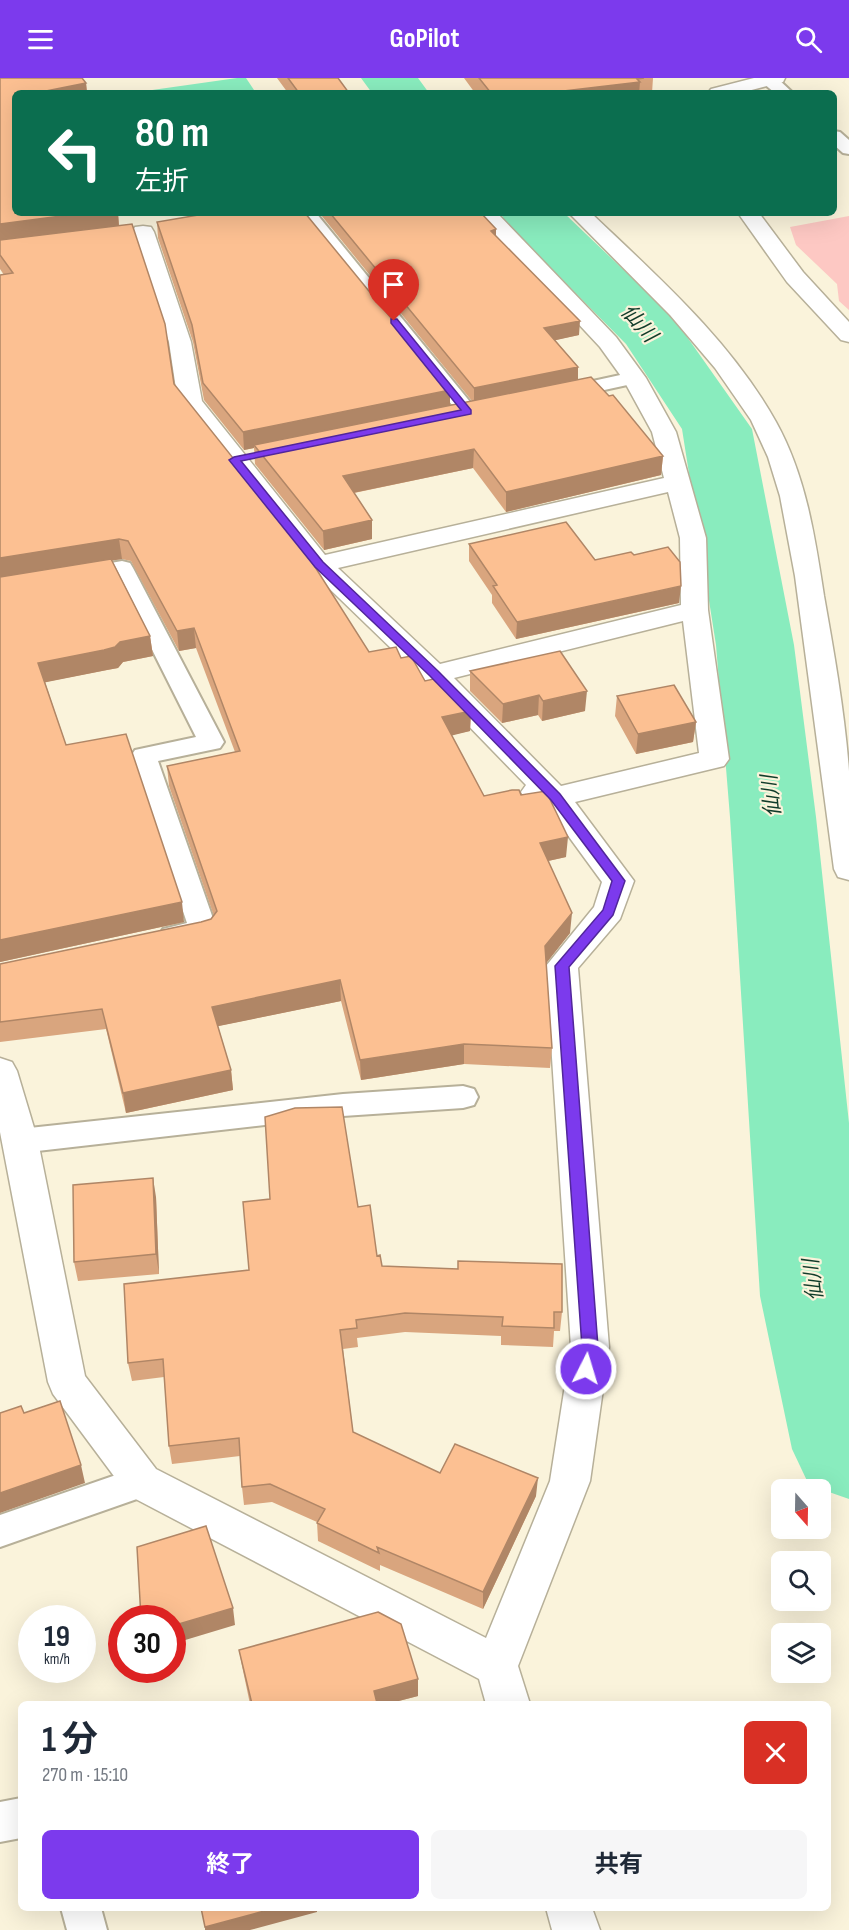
<!DOCTYPE html>
<html lang="ja">
<head>
<meta charset="utf-8">
<style>
  :root { --surface:#fff; --page:#f6f6f7; --text:#1f2937; --muted:#747a83; --accent:#7c3aed }
  body { margin:0; font-family:"Sofia Sans Condensed","Noto Sans JP",sans-serif; background:var(--page); color:var(--text); height:100vh; display:flex; flex-direction:column; font-size:22px; white-space:nowrap }
  * { box-sizing:border-box; margin:0 }
  p { font-size:20px; color:var(--muted) }
  .icon { flex:none; width:33px; height:33px; fill:none; stroke:currentColor; stroke-width:2; stroke-linecap:round; stroke-linejoin:round }
  .map { position:relative; flex:1; overflow:hidden }
  .sheet { position:absolute; left:18px; top:1623px; width:813px; height:210px; display:flex; flex-direction:column; background:var(--surface); border-radius:9px; box-shadow:0 6px 24px #0002 }
  .sheet>* { flex:none }
  .banner { position:absolute; left:12px; top:12px; width:825px; height:126px; border-radius:9px; box-shadow:0 6px 24px #0002; background:#0b6e4f; color:#fff; overflow:hidden }
  .needle { width:39px; rotate:160deg }
  .controls { position:absolute; left:771px; top:1401px; display:grid; gap:12px }
  .controls a { display:grid; place-items:center; width:60px; height:60px; border-radius:9px; background:var(--surface); box-shadow:0 6px 24px #0002; font-size:30px }
  .speed { position:absolute; left:18px; top:1527px; display:flex; gap:12px; font-size:30px; font-weight:700; text-align:center }
  .speed>* { display:grid; place-content:center; width:78px; height:78px; border-radius:50%; background:var(--surface); box-shadow:0 6px 24px #0002; line-height:1 }
  .speed small { font-size:15px; font-weight:400 }
  .speed .limit { border:9px solid #d22; background:#fff; color:#111 }
  .pin { position:absolute; display:grid; place-items:center; width:51px; height:51px; color:#fff; margin:-62px -26px; border-radius:50% 50% 50% 0; rotate:-45deg; box-shadow:0 0 6px #0007 }
  .pin .icon { rotate:45deg }
  .me { position:absolute; width:66px; margin:-33px; rotate:5deg; stroke-linejoin:round; filter:drop-shadow(0 0 4px #0008) }
  .turn { display:flex; align-items:center; gap:21px; height:126px; padding:0 24px; font-size:27px }
  .turn .icon { width:78px; height:78px; stroke-width:2.5 }
  .turn b { display:block; font-size:42px; line-height:51px }
  .round { display:grid; place-items:center; flex:none; width:63px; height:63px; border-radius:9px; background:var(--page) }
  .overview { display:flex; align-items:center; justify-content:space-between; height:102px; padding:0 24px }
  h1 { font-size:36px; font-weight:700; line-height:45px }
  .primary-button { display:flex; gap:12px; margin-top:auto; padding:12px 24px }
  .primary-button a { flex:1; height:69px; border-radius:9px; background:var(--accent); color:#fff; font-size:24px; font-weight:700; line-height:69px; text-align:center }
  .primary-button a+a { background:var(--page); color:var(--text) }
  header { display:flex; justify-content:space-between; align-items:center; height:78px; padding:0 24px; background:var(--accent); color:#fff; font-size:27px; font-weight:700 }
  .map>svg:first-child { display:block }
  .green { fill:#fdc8c3 }
  .water { fill:#89ecbe }
  .lines { fill:none; stroke-linecap:round; stroke-linejoin:round }
  .river { fill:#89ecbe; fill-rule:evenodd }
  .service-casing { stroke:#b7b099; stroke-width:4 }
  .minor-casing { stroke:#b7b099; stroke-width:3 }
  .service { fill:#fff; fill-rule:evenodd }
  .minor { fill:#fff; fill-rule:evenodd }
  .wall { fill:#d9a57e }
  .shaded-wall { fill:#b08666 }
  .building { fill:#fcc092; stroke:#b08666; stroke-width:1.5 }
  .route { fill:#7c3aed; stroke:#51269a; stroke-width:1.5 }
  .labels { text-anchor:middle; stroke-width:4.5; stroke-linejoin:round; paint-order:stroke }
  .water-label { font-size:21px; font-style:italic; fill:#103c2a; stroke:#faf3db }
</style>
</head>
<body>
<header><svg class="icon" aria-label="menu" viewBox="0 0 24 24"><path d="M4 6h16M4 12h16M4 18h16"/></svg>GoPilot<svg class="icon" aria-label="search" viewBox="0 0 24 24"><circle cx="10" cy="10" r="6"/><path d="M15 15l6 6"/></svg></header>
<div class="map">
<svg width="849" height="1852" viewBox="0 0 849 1852">
  <rect width="100%" height="100%" fill="#faf3db"/>
  <path class="green" d="M849 138V232L839 223 837 206 796 167 790 149Z"/>
  <path class="water" d="M237 0H246L256 15H131Z"/>
  <g class="lines">
    <path class="river" d="M361 0H418L429 15H372Z
      M500 135H564L673 239 752 351 794 567 816 739 849 1045V1421L809 1407 792 1371 760 1218 730 739 716 567 682 351 626 266 509 148Z"/>
    <g class="service-casing">
      <path id="service" d="M762 0H777L793 15H775L763 5Z
        M834 53 840 54 849 62V76L843 75 834 67Z
        M297 135H316L475 330 478 334 475 338 468 340 461 338Z
        M634 294 641 296 644 300 641 304 563 321 556 319 553 315 556 311Z
        M122 483 130 485 133 490 224 664 220 670 158 683 217 852 213 859 173 868 163 865 159 858 163 851 187 845 131 678 135 672 196 659 115 498 79 504 71 502 68 497 71 492Z
        M463 1008 474 1011 478 1019 474 1027 463 1030 343 1038 20 1075 9 1071 5 1063 9 1055 20 1051 343 1016Z
        M142 1388 154 1393 159 1404 154 1415 0 1469V1437Z
        M21 1720V1760L0 1764V1724Z
        M61 1830H101L107 1852H67Z"/>
    </g>
    <g class="minor-casing">
      <path id="minor" d="M754 0H785L783 4 740 15H708L711 11Z
        M475 135H497L616 259 646 300 676 354 706 460 708 532 729 681 724 688 575 724 634 803 620 841 578 890 609 1269 590 1403 518 1588 530 1626H486L479 1601 128 1417 53 1316 48 1304 0 1054V980L12 984 17 993 38 1063 85 1298 156 1391 486 1560 550 1403 571 1269 546 888 594 829 602 804 545 726 525 721 521 714 526 707 424 602 310 492 182 329 178 324 169 264 132 154 135 149 143 148 151 149 154 154 191 264 202 323 325 477 664 400 652 354 623 301 600 269ZM668 414 680 460 681 527 440 586 338 490ZM683 543 699 675 561 708 454 600Z
        M569 135H591C658 199 731 263 776 344 806 398 815 459 824 518 834 574 845 637 849 693 849 729 849 766 849 802L838 799 834 791 795 498 780 418 768 379 751 342 715 290 670 237Z
        M738 135H759L803 194 849 244V264L841 262 787 204Z
        M546 1830H592L600 1852H552Z"/>
    </g>
    <use href="#service" class="service"/>
    <use href="#minor" class="minor"/>
  </g>
  <path class="wall" d="M0 0 86 5 87 15H15V135H118L119 148 174 306 369 574 401 580 425 603 471 633 470 653 451 657 484 718 521 717 566 779 548 783 570 855 546 885 552 970 550 990 464 986 361 1002 341 923 218 948 231 992 233 1012 126 1035 106 951 0 964V886L201 844 211 841 214 838 169 708 167 688 235 674 196 570 179 573 131 483 122 481 112 482 150 558 153 578 123 584 118 590 107 592 45 604 66 667 184 844 0 884 4 197 0 191Z
    M277 0H338L349 15H288Z
    M464 0H653L652 15H475Z
    M321 135H481L496 151V158L579 257 555 262 578 289V301L663 378 661 397 506 434 473 390 354 415 372 442V461L324 472 255 386 254 370 244 372 204 322 193 264 158 160 157 144 450 312V327L472 323 321 137Z
    M469 466 595 482 679 525 516 561 492 525V517L469 483Z
    M470 593 585 633 542 643 538 637 502 645 470 613Z
    M617 618 696 644 693 664 636 676 615 638Z
    M156 1119 159 1196 78 1203 74 1184Z
    M358 1129 377 1178 382 1188 562 1234 560 1253H554L553 1269 501 1267V1258L405 1254 357 1260 358 1269 343 1271 353 1354 440 1395 536 1418 483 1531 380 1487V1493L318 1463 317 1444 272 1424 244 1427 242 1409 240 1378 172 1386 169 1368 164 1299 132 1303 128 1285 249 1192Z
    M239 1572 418 1618 387 1626H250L242 1588Z"/>
  <path class="shaded-wall" d="M640 4 639 15H563V13Z
    M86 5 87 15H36Z
    M84 135H118L119 149 0 165V146Z
    M496 151V166L491 153Z
    M580 243 579 257 543 265 544 250Z
    M578 289V303L474 325V310Z
    M450 312V330L254 367V370L244 372 243 354Z
    M474 371 473 390 343 417V398Z
    M663 378 661 397 506 434V414Z
    M372 442V461L324 472 323 453Z
    M119 461 122 481 0 501V480Z
    M681 508 679 525 516 561 517 544Z
    M194 550 196 570 179 573 177 553Z
    M150 558 153 578 123 584 118 590 107 592 42 605 38 585 120 564Z
    M587 613 585 633 542 643 543 623Z
    M539 617 538 637 502 645 503 626Z
    M471 633 470 653 442 660V639Z
    M696 644 693 664 636 676 638 656Z
    M568 759 566 779 539 785 540 765Z
    M182 824 184 844 0 884V862Z
    M572 835 570 855 544 888 545 868Z
    M340 902 341 923 214 949 212 929Z
    M464 966V986L361 1002 360 982Z
    M231 992 233 1012 126 1035 123 1015Z
    M153 1100 156 1119 159 1196 156 1176Z
    M81 1387 85 1405 0 1435V1415Z
    M538 1400 536 1418 483 1531V1514Z
    M233 1530 235 1547 172 1566V1548Z
    M418 1601V1618L387 1626H373L374 1613Z
    M275 1830H317V1834L250 1852H205V1849Z"/>
  <path class="building" d="M0 0H82L86 5 36 15H15V135H84L0 146Z
    M288 0H338L349 15H299Z
    M479 0H644L637 1 640 4 563 13 565 15H491Z
    M210 135H305L450 312 243 354 203 305 192 247 157 144Z
    M330 135H481L496 151 491 153 580 243 544 250 578 289 474 310Z
    M132 146 165 246 174 306 296 459 369 574 396 569 401 580 411 578 425 603 438 600 471 633 442 639 484 718 512 712H519L521 717 546 713 568 759 540 765 572 835 545 868 552 970 464 966 360 982 340 902 212 929 231 992 123 1015 102 931 0 944V886L201 844 211 841 217 833 167 688 240 673 194 550 177 553 128 463 119 461 0 480V197L13 195 0 177V162Z
    M591 299 609 318 613 317 663 378 506 414 474 371 343 398 372 442 323 453 254 367Z
    M566 444 595 482 631 474 634 477 668 469 680 484 681 508 517 544 493 508 497 507 469 466Z
    M111 481 150 558 120 564 115 569 104 572 38 585 66 667 126 656 182 824 0 862V499Z
    M560 573 587 613 543 623 539 617 503 626 470 593Z
    M674 607 696 644 638 656 617 618Z
    M342 1029 358 1129 370 1127 377 1178 380 1177 382 1188 458 1191V1183L562 1186V1234H554V1250L502 1248 503 1239 405 1235 356 1242 357 1250 340 1252 353 1354 440 1395 455 1366 538 1400 483 1514 377 1469 379 1475 317 1445 325 1431 270 1406 242 1409 239 1360 169 1368 163 1281 128 1285 124 1206 249 1192 243 1124 270 1121 265 1039 295 1030Z
    M153 1100 156 1176 74 1184 73 1107Z
    M60 1323 81 1387 0 1415V1335L21 1328 24 1335Z
    M206 1448 233 1530 172 1548V1540H141L137 1469Z
    M378 1534 401 1546 418 1601 374 1613 377 1625 373 1626H252L239 1572Z
    M201 1830H275L205 1849Z"/>
  <path class="route" d="M391 241H397L471 332V336L241 383 323 484 438 593 560 716 625 803 613 837 569 889 598 1269 592 1296 586 1298 581 1296 578 1291 582 1269 555 888 603 832 612 803 551 722 430 598 315 489 229 382 234 379 461 332 391 245Z"/>
  <g class="labels">
    <g class="water-label">
      <text transform="translate(639 245) rotate(48)" y="7">仙川</text>
      <text transform="translate(771 718) rotate(-96)" y="7">仙川</text>
      <text transform="translate(813 1202) rotate(-97)" y="7">仙川</text>
    </g>
  </g>
</svg>
<div class="controls">
<a><svg class="needle" viewBox="-14 -14 28 28"><path d="M0-13l5 13h-10z" fill="#e53935"/><path d="M0 13l5-13h-10z" fill="#747a83"/></svg></a>
<a><svg class="icon" aria-label="search" viewBox="0 0 24 24"><circle cx="10" cy="10" r="6"/><path d="M15 15l6 6"/></svg></a>
<a><svg class="icon" aria-label="layers" viewBox="0 0 24 24"><path d="M12 4l9 5-9 5-9-5zM3 14l9 5 9-5"/></svg></a>
</div>
<div class="speed"><div>19<small>km/h</small></div><div class="limit">30</div></div>
<div class="pin" style="left:394px;top:243px;background:#d93025"><svg class="icon" aria-label="arrive" viewBox="0 0 24 24"><path d="M6 21V4h12l-3 4 3 4H6"/></svg></div>
<svg class="me" style="left:586px;top:1291px" viewBox="-20 -20 40 40"><circle r="17" fill="#7c3aed" stroke="#fff" stroke-width="3"/><path d="M0-11L8 9 0 5-8 9z" fill="#fff"/></svg>
<div class="banner">
<div class="turn"><svg class="icon" aria-label="left" viewBox="0 0 24 24"><path d="M17 20v-9H6M10 6l-5 5 5 5"/></svg><div><b>80 m</b>左折</div></div>
</div>
<section class="sheet">
<div class="overview"><div><h1>1 分</h1><p>270 m · 15:10</p></div><a class="round" style="background:#d93025;color:#fff"><svg class="icon" aria-label="close" viewBox="0 0 24 24"><path d="M6 6l12 12M18 6L6 18"/></svg></a></div>
<div class="primary-button"><a>終了</a><a>共有</a></div>
</section>
</div>
</body>
</html>
